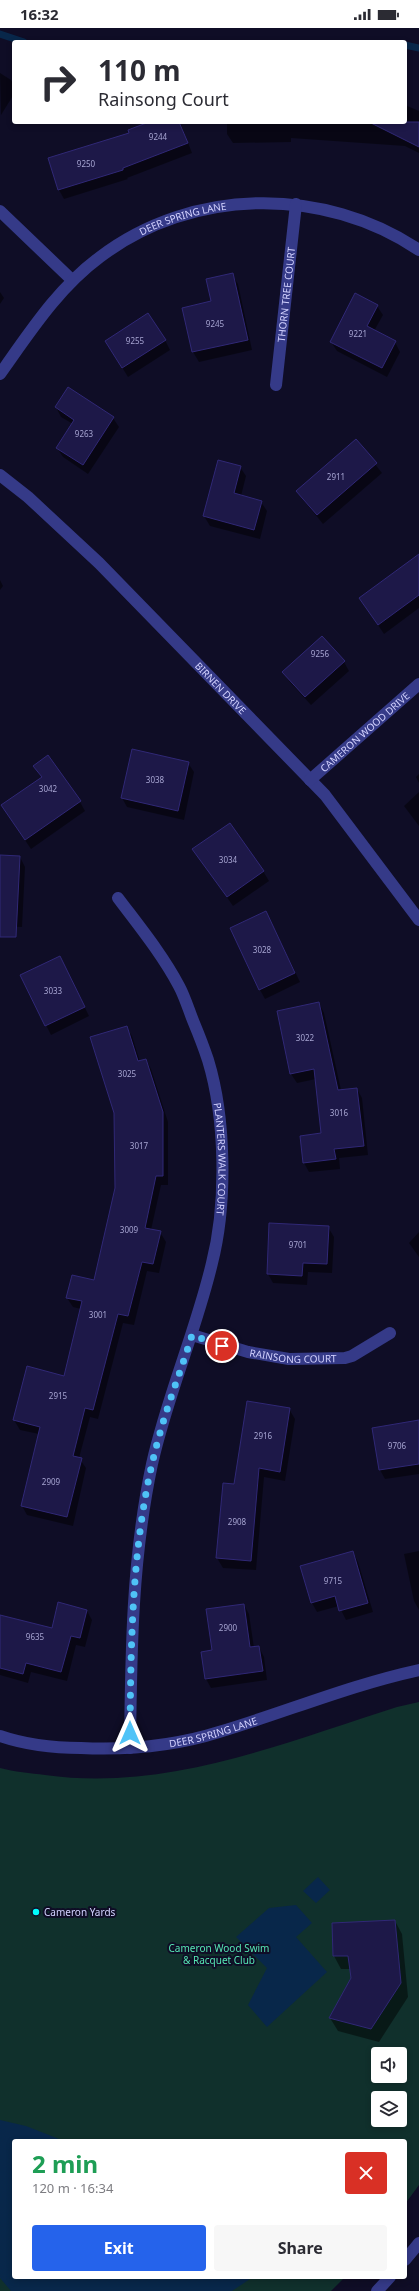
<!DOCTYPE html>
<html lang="en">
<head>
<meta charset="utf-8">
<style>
  :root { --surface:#fff; --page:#f7f7f7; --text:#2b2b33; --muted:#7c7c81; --accent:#2563eb }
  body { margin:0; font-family:"Noto Sans",sans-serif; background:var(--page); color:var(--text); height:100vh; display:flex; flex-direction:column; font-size:15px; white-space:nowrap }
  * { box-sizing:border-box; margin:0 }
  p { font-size:13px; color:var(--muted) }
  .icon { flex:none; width:22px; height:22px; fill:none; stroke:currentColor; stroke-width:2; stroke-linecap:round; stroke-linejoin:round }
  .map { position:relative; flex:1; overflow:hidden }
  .drawer { position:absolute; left:12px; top:2111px; width:395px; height:140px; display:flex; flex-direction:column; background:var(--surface); border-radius:4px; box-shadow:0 2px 6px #0003 }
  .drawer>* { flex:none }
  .guide { position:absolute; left:12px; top:12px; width:395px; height:84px; border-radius:4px; box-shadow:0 2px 6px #0003; background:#fff; color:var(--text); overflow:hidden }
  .controls { position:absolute; left:371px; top:2019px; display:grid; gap:8px }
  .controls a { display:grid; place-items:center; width:36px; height:36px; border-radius:4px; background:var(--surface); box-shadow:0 2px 6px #0003; font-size:20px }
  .pin { position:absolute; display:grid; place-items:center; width:34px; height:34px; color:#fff; margin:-17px; border:2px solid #fff; border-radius:50%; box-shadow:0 1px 4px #0007 }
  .me { position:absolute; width:44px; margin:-22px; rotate:0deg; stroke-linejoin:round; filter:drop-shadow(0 0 3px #0008) }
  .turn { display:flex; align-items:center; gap:14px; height:84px; padding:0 20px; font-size:18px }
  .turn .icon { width:52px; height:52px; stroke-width:2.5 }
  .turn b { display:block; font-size:28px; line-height:34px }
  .round { display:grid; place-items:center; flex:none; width:42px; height:42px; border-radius:4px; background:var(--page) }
  .summary { display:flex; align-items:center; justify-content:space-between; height:68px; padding:0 20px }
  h1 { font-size:24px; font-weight:700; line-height:30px; color:#1e9e55 }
  .button { display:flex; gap:8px; margin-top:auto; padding:8px 20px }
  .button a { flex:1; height:46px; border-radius:4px; background:var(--accent); color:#fff; font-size:16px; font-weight:700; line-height:46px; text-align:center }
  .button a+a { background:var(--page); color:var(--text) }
  .status { display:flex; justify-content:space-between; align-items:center; height:28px; padding:0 20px; background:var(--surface); direction:ltr }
  .status svg { height:11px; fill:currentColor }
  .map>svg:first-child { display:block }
  .green { fill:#10302c; fill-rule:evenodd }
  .water { fill:#08274a }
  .shadow { fill:#0007 }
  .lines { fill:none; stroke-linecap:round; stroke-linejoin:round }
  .stream { stroke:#08274a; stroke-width:7 }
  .building { fill:#1d1848; stroke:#302876 }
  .minor { stroke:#353a88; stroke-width:12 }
  .route { stroke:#4fc3f7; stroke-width:7; stroke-dasharray:0 12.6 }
  .poi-dot { fill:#00fdfd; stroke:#0f0d26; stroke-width:1.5 }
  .labels { text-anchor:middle; stroke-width:4; stroke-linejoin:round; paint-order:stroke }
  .number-label { font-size:8px; fill:#a6a4d1 }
  .street-label { font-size:10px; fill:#d3d2ff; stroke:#0f0d26 }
  .poi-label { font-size:10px; fill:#d3d2ff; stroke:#0f0d26; text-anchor:start }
  .park-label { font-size:10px; fill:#56e7b4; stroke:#0f0d26 }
</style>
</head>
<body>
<div class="status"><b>16:32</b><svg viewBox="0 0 49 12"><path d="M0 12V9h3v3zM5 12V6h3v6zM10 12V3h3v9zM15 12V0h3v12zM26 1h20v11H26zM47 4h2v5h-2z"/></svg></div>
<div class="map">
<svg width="419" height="2263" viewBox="0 0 419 2263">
  <rect width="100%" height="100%" fill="#0f0d26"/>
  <path class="green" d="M419 1674V2157L405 2176V2113H14V2249H345L331 2263H0V1740C14 1744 31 1745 45 1747 167 1764 283 1715 397 1679ZM378 2026H400V2048H378ZM378 2070H400V2092H378Z"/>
  <path class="water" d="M318 1849 330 1862 316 1875 303 1863Z
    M296 1877 312 1895 296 1909 327 1944 267 1999 248 1977 267 1940 236 1909 269 1880Z
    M0 2092 26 2098 59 2111 76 2113H14V2249H253L232 2263H11L0 2250Z"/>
  <path class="shadow" d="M0 45 11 52 14 57V66L1 87Z
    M405 77 419 83V125L405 118 291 110V114L233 115 227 106V94H405Z
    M152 94H180L192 125 127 150 128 151 64 171 59 162 130 106Z
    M232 247 238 256 252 322 199 334 193 324 183 280 212 274Z
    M0 264 4 270 0 276Z
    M377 278 383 287 374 303 395 314 400 324 387 349 337 323 331 314Z
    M165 312 170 322 128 349 112 323Z
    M56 379 113 390 119 399 88 446 63 429 57 420 73 396 61 389Z
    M356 412 382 445 323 496 297 464Z
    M240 439 246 448 241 468 261 474 267 483 260 511 210 498 204 488Z
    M419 529V580L384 606 360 570Z
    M0 552 3 558 0 562Z
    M344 634 349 643 311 677 289 653 284 644Z
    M188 735 194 744 184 792 127 779 122 770Z
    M35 738 80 774 85 783 31 821 8 787 42 750Z
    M419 746V755L416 749Z
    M419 764V798L404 778Z
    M194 822 263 843 269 853 233 878Z
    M0 828 20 829 25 839 22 899 0 898Z
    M271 894 300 954 265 971 260 962Z
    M65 939 89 988 51 1007 46 997Z
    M319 975 324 985 341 1062 357 1061 362 1070 368 1127 339 1130 340 1141 309 1144 304 1135 322 1106 316 1051 297 1055 291 1046Z
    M126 999 132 1008 140 1034 146 1032 151 1041 168 1094V1157H161L151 1202 160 1204 166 1214 159 1245 147 1243 134 1297 123 1295 98 1391 90 1389 79 1430 86 1440 73 1498 27 1487 22 1478 39 1406 20 1402 14 1392 65 1349 81 1281 73 1279 67 1270 95 1254 116 1160Z
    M328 1199 334 1209 332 1245 308 1244 307 1257 273 1255 268 1246Z
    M419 1204V1229L409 1215Z
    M289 1381 295 1391 285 1453 264 1449 256 1542 223 1540 217 1530 235 1457Z
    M419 1393V1446L385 1451 380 1442Z
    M419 1523V1582L414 1573 404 1526Z
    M353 1524 358 1534 373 1584 346 1592 339 1578 317 1584 312 1575 301 1539Z
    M59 1576 87 1583 92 1592 85 1619 76 1617 67 1653 31 1644 28 1655 0 1647V1599L52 1602Z
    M244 1577 249 1586 254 1620 259 1619 264 1629 267 1652 211 1660 206 1651Z
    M395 1893 402 1906 408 1969 379 2014 338 2003 330 1990 352 1950 351 1941H341L334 1928Z"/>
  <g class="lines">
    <path class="stream" d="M0 6 24 14
      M405 17 419 20"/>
  </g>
  <path class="building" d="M149 94H179L188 115 123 140V142L58 162 48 130 129 105 128 102Z
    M369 94H419V119Z
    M233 245 248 312 192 324 182 280 211 273 206 251Z
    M355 265 378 277 367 298 396 313 382 340 330 314Z
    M148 285 166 312 122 340 105 313Z
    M68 359 114 389 83 437 56 420 74 392 55 379Z
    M356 411 377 435 317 487 296 463Z
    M218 432 241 438 234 465 262 473 254 502 203 488Z
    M419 526V567L378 597 359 570Z
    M322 608 345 633 305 669 282 644Z
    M132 721 189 734 178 783 121 770Z
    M48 727 81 773 25 812 1 777 42 749 33 738Z
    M230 795 264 843 227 869 192 821Z
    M0 827 20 828 16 909H0Z
    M266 883 295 945 259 962 230 900Z
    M60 928 85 979 45 998 20 947Z
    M319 974 338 1062 357 1060 364 1118 334 1121 336 1131 303 1135 300 1108 321 1105 314 1041 290 1046 277 983Z
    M127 998 138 1033 146 1031 163 1084V1148H156L145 1200 161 1203 153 1236 142 1234 128 1288 118 1286 93 1382 85 1380 73 1428 82 1430 67 1489 21 1478 40 1399 13 1392 27 1338 64 1348 82 1273 66 1270 72 1247 94 1252 115 1160 114 1085 90 1009Z
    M269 1195 329 1198 327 1236 303 1235 302 1248 267 1246Z
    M247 1373 290 1380 280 1444 259 1440 251 1533 216 1530 223 1455 234 1456Z
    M419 1392V1436L379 1442 372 1400Z
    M353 1523 368 1575 339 1583 335 1568 311 1575 300 1538Z
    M58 1574 87 1582 80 1610 71 1608 61 1644 26 1635 23 1646 0 1640V1587L52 1600Z
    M244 1576 250 1619 259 1618 263 1643 205 1651 201 1624 212 1622 206 1581Z
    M395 1892 401 1955 371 2001 329 1990 351 1950 348 1928H333L332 1895Z"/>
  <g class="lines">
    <g class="minor">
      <path d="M0 183 72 252"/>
      <path id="s1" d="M0 346C30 304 58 260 100 229 192 159 324 158 419 222"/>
      <path id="s2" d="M276 357 296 176"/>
      <path id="s3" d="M0 447 28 469 99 535 325 767 419 892"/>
      <path id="s4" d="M310 752 419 656"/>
      <path id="s5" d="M118 870C139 898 162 926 179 958 185 969 189 983 194 995 199 1007 204 1020 208 1032 226 1091 227 1176 212 1235 196 1303 167 1368 152 1436 132 1530 131 1624 130 1720"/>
      <path id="s6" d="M192 1307 248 1324 289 1331 345 1330 352 1328 390 1305"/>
      <path id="s7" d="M0 1708C26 1717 54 1720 81 1720 126 1722 175 1718 219 1704 286 1684 350 1657 419 1642"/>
      <path d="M405 2232 419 2215"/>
      <path d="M377 2263 390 2249"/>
    </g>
  </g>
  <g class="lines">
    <path class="route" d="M130 1705C131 1605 132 1502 160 1405 169 1372 182 1340 192 1307L222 1318"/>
  </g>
  <circle class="poi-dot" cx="36" cy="1884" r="4"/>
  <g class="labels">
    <g class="number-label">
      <text x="158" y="112">9244</text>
      <text x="86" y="139">9250</text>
      <text x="215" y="299">9245</text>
      <text x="358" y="309">9221</text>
      <text x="135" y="316">9255</text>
      <text x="84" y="409">9263</text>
      <text x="336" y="452">2911</text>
      <text x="320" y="629">9256</text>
      <text x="155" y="755">3038</text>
      <text x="48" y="764">3042</text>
      <text x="228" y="835">3034</text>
      <text x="262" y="925">3028</text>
      <text x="53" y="966">3033</text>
      <text x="305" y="1013">3022</text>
      <text x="127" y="1049">3025</text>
      <text x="339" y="1088">3016</text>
      <text x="139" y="1121">3017</text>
      <text x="129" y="1205">3009</text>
      <text x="298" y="1220">9701</text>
      <text x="98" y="1290">3001</text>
      <text x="58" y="1371">2915</text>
      <text x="263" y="1411">2916</text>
      <text x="397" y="1421">9706</text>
      <text x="51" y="1457">2909</text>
      <text x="237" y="1497">2908</text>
      <text x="333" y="1556">9715</text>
      <text x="228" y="1603">2900</text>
      <text x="35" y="1612">9635</text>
    </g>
    <g class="street-label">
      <text dy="4" stroke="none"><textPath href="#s1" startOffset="247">DEER SPRING LANE</textPath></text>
      <text dy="4" stroke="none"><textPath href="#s2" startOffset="91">THORN TREE COURT</textPath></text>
      <text dy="4" stroke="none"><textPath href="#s3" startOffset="307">BIRNEN DRIVE</textPath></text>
      <text dy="4" stroke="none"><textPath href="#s4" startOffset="73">CAMERON WOOD DRIVE</textPath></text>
      <text dy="4" stroke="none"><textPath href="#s5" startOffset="287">PLANTERS WALK COURT</textPath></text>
      <text dy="4" stroke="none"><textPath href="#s6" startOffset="104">RAINSONG COURT</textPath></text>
      <text dy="4" stroke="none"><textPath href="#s7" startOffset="216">DEER SPRING LANE</textPath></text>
    </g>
    <g class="poi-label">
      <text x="44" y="1888">Cameron Yards</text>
    </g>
    <g class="park-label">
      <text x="219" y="1924">Cameron Wood Swim<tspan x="219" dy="12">&amp; Racquet Club</tspan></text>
    </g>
  </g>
</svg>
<div class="controls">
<a><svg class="icon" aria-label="sound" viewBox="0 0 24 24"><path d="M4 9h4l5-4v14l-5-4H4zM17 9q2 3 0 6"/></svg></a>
<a><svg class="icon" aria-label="layers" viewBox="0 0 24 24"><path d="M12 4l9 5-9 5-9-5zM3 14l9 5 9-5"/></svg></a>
</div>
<div class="pin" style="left:222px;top:1318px;background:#d93025"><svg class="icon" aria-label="arrive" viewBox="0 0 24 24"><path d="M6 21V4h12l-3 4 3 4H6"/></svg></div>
<svg class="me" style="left:130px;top:1705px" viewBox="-20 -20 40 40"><path d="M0-17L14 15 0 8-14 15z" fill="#4fc3f7" stroke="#fff" stroke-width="4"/></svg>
<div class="guide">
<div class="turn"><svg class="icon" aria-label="right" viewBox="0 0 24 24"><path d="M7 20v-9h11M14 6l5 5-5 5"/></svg><div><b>110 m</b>Rainsong Court</div></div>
</div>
<section class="drawer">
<div class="summary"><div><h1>2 min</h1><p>120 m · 16:34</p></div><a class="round" style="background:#d93025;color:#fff"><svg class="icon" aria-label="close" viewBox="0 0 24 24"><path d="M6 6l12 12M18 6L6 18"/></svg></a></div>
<div class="button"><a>Exit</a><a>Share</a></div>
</section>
</div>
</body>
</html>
